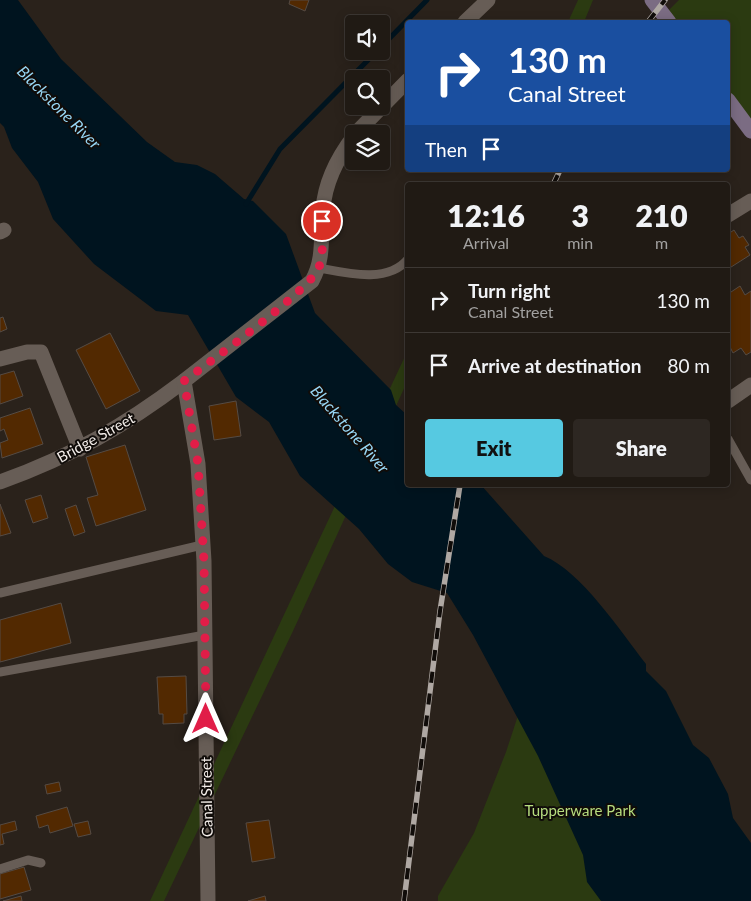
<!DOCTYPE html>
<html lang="en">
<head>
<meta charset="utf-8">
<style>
  :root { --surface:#201a14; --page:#2d2722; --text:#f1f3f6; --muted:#a2a1a0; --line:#3d3834; --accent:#56c9e1 }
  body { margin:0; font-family:Lato,sans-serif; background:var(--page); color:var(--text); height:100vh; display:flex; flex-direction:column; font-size:19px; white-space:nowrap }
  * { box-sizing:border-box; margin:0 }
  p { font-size:16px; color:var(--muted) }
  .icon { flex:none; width:28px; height:28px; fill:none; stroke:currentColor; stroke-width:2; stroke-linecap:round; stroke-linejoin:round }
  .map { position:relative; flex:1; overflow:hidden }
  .side { position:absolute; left:405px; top:182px; width:325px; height:305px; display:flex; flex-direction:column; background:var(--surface); border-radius:5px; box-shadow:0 2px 12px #0003,0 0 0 1px var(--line) }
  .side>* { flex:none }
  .hud { position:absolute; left:405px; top:20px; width:325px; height:152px; border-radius:5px; box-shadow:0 2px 12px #0003,0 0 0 1px var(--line); background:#1a4fa0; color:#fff; overflow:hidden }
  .tools { position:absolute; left:345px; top:15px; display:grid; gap:10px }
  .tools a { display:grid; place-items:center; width:45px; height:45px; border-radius:5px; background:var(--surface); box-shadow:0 2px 12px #0003,0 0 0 1px var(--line); font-size:25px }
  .pin { position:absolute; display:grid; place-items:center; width:42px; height:42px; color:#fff; margin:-21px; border:2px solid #fff; border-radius:50%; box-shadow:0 1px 5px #0007 }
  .me { position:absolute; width:55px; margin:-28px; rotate:0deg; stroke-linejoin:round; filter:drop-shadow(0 0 4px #0008) }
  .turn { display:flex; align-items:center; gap:18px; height:105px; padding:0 20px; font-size:22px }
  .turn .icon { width:65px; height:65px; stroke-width:2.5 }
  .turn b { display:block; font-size:35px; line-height:42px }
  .then { display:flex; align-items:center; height:48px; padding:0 20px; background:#0003; gap:10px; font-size:19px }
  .eta { display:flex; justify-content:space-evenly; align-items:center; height:85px; text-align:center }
  .eta b { font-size:30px; font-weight:800; line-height:35px }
  .action { display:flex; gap:10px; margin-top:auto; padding:10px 20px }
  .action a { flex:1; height:58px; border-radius:5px; background:var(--accent); color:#111; font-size:20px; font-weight:800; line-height:58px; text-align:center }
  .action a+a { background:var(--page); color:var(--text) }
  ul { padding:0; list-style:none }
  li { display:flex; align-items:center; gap:15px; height:65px; padding:0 20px; border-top:1px solid var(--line) }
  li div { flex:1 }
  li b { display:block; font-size:19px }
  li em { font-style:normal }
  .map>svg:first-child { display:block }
  .green { fill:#2b3a11 }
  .water { fill:#00141f }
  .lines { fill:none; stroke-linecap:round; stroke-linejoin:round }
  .stream { stroke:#00141f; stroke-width:5 }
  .building { fill:#522901; stroke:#554b44 }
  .service { stroke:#675d56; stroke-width:9 }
  .minor { stroke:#675d56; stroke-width:15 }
  .tertiary { stroke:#675d56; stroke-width:15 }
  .secondary { stroke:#7b6c83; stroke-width:15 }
  .rail-casing { stroke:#afa8a3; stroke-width:5.5 }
  .rail { stroke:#100c09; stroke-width:4; stroke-dasharray:11; stroke-linecap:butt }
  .route { stroke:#e11d48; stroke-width:9; stroke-dasharray:0 16.2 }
  .labels { text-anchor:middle; stroke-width:4; stroke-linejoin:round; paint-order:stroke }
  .street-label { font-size:15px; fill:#f3ede9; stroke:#100c09 }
  .park-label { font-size:15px; fill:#b7dd7f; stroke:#100c09 }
  .water-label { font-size:16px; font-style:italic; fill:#97d6f4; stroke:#100c09 }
</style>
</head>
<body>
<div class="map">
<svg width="751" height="901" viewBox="0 0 751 901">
  <rect width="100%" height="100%" fill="#2a221b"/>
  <path class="green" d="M578 0H593L584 22H568Z
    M679 0H751V135L728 104V22H666L662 17Z
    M407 352V382L293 631 164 901H150Z
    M526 691 699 901H438V896L474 833 506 752Z"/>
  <path class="water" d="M0 0H18L61 59 147 142 175 162 197 165 215 174 244 199 253 201 286 234 315 313 391 390 396 405 407 415 408 485H481L544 556C581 571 621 632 646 664V671L666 691 693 745 709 758 728 794 733 818 751 843V901H601L587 882 583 855 538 756 473 635 447 593 412 582 388 564 359 529 300 476 269 422 236 397 188 315 156 311 94 264 53 219 38 182 12 148 4 127 0 123Z"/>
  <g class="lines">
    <path class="stream" d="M381 47 427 0
      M246 204 280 149 377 51"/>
  </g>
  <path class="building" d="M290 0H309L305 11 289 4Z
    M734 230 739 238 743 236 749 245 745 247 750 255 728 269V234Z
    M740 286 745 295 751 291V352L746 355 741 348 733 353 730 347 728 348V294Z
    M3 317 7 329 0 332V318Z
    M110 333 140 391 106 409 76 350Z
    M14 371 23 396 0 404V375Z
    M236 401 241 436 214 440 209 406Z
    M30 408 43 444 2 458 0 443 8 440 4 429 0 431V418Z
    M125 445 146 510 96 526 87 498 98 495 86 457Z
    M41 495 48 518 33 523 25 500Z
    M0 504 11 533 0 536Z
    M76 505 85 532 74 536 65 509Z
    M61 603 71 643 0 662V620Z
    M186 676 187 714H184V723L163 724V714H159L157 677Z
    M59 782 61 791 47 794 45 785Z
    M67 807 73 826 50 833 48 825 39 828 36 816Z
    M269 820 275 858 252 862 246 823Z
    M15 821 17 830 2 834 4 844 0 845V825Z
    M88 821 91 834 78 837 74 824Z
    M24 867 31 890 0 899V874Z
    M21 896 22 901H3Z
    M265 896 266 901H248Z"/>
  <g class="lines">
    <path class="service" d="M319 268C346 273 388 284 408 259
      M728 439 751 480
      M0 593 202 545
      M0 672 205 635
      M0 869 28 860 41 863"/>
    <path class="minor" d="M728 215 751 201
      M0 232 4 230
      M0 359 27 352H41L80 449
      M728 401 751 385
      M0 482C72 456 123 427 184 381"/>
    <path class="tertiary" d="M465 22 488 0
      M355 134 408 80
      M208 901 204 561 198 464 184 381 312 281C325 258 320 235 323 209 325 183 338 157 354 136"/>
    <path class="secondary" d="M652 0 669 22
      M728 100 751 131"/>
    <g class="rail-casing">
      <path id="rail" d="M648 22 665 0
        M553 185 560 170
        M404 901 440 611 460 485"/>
    </g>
    <use href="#rail" class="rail"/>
  </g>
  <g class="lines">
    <path class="route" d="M206 719 204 561 198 464 184 381C208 363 312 289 319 267 324 254 322 235 322 221"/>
  </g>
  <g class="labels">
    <g class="street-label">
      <text transform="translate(96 438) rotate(-29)" y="5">Bridge Street</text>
      <text transform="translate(207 797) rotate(-91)" y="5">Canal Street</text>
    </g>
    <g class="park-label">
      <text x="580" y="816">Tupperware Park</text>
    </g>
    <g class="water-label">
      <text transform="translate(59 107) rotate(45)" y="6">Blackstone River</text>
      <text transform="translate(350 429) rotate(49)" y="6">Blackstone River</text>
    </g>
  </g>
</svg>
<div class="tools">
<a><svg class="icon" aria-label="sound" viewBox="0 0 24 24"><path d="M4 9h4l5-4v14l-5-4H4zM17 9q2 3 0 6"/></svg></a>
<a><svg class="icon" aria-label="search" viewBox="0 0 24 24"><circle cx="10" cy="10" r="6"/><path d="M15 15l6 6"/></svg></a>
<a><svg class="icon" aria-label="layers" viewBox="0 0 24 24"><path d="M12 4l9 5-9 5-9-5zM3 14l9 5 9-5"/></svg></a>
</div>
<div class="pin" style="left:322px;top:221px;background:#d93025"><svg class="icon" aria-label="arrive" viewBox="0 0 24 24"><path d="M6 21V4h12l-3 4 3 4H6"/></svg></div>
<svg class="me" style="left:206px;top:719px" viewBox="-20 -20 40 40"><path d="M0-17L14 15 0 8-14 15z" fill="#e11d48" stroke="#fff" stroke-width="4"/></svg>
<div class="hud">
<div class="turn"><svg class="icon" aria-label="right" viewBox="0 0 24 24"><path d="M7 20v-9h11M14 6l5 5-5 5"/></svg><div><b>130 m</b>Canal Street</div></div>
<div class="then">Then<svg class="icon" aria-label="arrive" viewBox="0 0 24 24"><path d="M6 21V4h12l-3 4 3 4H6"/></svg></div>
</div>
<section class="side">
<div class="eta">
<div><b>12:16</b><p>Arrival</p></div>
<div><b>3</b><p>min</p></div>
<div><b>210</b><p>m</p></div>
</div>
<ul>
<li><svg class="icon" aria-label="right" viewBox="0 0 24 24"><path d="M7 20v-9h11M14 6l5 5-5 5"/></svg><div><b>Turn right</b><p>Canal Street</p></div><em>130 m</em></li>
<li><svg class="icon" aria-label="arrive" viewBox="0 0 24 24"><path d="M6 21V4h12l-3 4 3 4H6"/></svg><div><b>Arrive at destination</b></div><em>80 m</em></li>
</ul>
<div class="action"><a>Exit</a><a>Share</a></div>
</section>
</div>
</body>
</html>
